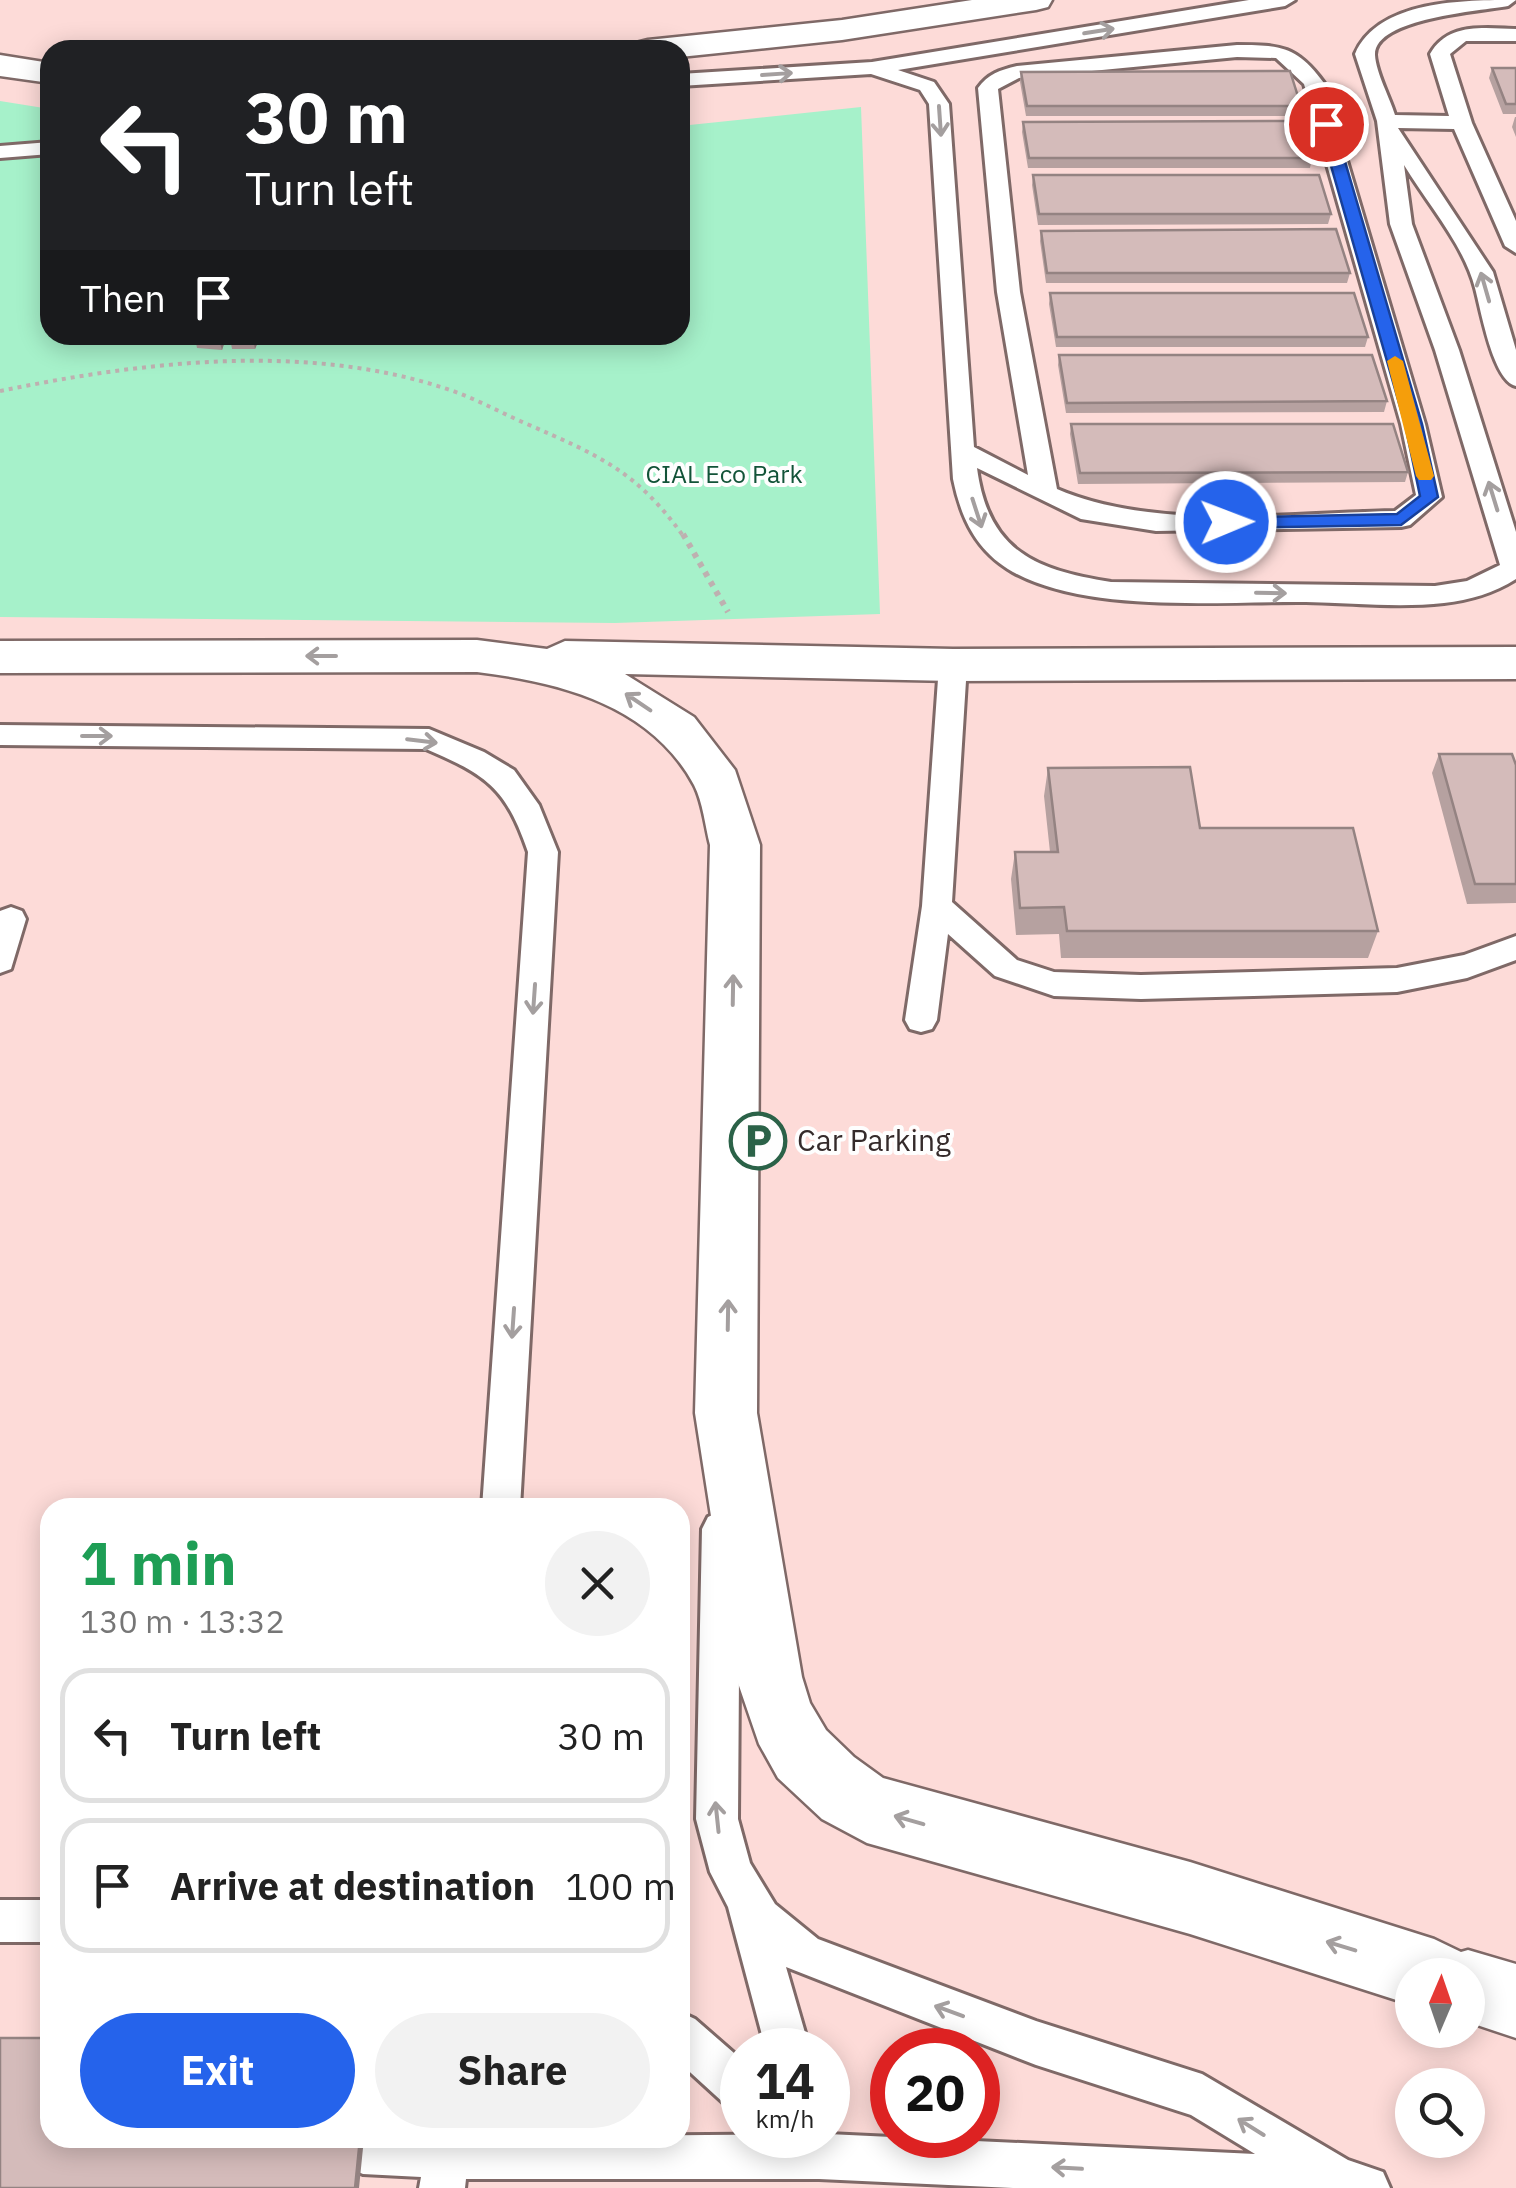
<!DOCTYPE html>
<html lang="en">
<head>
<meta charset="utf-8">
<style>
  :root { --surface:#fff; --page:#f2f2f2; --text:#222; --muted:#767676; --line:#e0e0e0; --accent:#2563eb }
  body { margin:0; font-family:"IBM Plex Sans",sans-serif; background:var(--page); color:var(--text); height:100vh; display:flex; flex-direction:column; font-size:38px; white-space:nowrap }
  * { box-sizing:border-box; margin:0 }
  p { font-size:32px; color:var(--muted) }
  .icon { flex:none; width:55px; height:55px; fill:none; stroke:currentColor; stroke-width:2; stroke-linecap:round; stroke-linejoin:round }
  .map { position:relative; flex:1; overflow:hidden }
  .details { position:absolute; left:40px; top:1498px; width:650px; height:650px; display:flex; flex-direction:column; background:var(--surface); border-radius:30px; box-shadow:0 5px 25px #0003 }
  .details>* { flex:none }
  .hud { position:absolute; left:40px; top:40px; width:650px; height:305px; border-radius:30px; box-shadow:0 5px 25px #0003; background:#202124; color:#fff; overflow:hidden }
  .needle { width:65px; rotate:2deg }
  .tools { position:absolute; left:1395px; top:1958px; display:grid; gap:20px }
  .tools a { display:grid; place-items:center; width:90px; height:90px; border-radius:50%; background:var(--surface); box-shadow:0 5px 25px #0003; font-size:50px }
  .speed { position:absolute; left:720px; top:2028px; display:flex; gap:20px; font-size:50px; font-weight:700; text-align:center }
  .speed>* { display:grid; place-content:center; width:130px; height:130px; border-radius:50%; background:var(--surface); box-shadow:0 5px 25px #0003; line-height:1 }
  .speed small { font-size:25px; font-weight:400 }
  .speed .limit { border:15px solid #d22; background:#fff; color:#111 }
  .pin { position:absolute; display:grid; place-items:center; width:85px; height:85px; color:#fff; margin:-42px; border:5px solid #fff; border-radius:50%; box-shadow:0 2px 10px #0007 }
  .me { position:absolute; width:110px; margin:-55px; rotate:89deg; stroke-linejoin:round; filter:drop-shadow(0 0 8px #0008) }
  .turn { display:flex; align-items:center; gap:35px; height:210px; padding:0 40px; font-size:45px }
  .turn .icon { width:130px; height:130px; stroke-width:2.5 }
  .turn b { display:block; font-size:70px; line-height:85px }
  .then { display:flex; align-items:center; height:95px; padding:0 40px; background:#0003; gap:20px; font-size:38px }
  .round { display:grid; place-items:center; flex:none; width:105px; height:105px; border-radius:52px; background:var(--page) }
  .overview { display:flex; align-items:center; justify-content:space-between; height:170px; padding:0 40px }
  h1 { font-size:60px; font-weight:700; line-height:75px; color:#1e9e55 }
  .button { display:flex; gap:20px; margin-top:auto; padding:20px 40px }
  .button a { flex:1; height:115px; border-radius:60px; background:var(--accent); color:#fff; font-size:40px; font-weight:700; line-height:115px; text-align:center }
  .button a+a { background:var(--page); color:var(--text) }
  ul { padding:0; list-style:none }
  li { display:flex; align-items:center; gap:30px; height:135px; margin:0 20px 15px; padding:0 20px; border:5px solid var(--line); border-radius:30px }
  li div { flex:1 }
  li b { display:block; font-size:38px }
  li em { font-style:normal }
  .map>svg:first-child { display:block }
  .built { fill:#fddbd8; fill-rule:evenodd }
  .green { fill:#a6f1ca }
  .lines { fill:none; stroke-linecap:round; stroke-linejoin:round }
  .lane-casing { stroke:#7f6967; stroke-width:6 }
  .street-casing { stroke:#7f6967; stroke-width:5 }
  .path-far1 { stroke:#beb0b0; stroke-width:4; stroke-dasharray:4 5; stroke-linecap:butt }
  .path { stroke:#beb0b0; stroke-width:6; stroke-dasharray:5 6; stroke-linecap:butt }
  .lane { fill:#fff; fill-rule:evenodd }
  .street { fill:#fff; fill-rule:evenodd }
  .wall { fill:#b6a1a0 }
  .shaded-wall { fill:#948382 }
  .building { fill:#d4bbba; stroke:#948382; stroke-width:2.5 }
  .oneway { stroke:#a49f9f }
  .route { fill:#2563eb; stroke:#184099; stroke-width:2.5 }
  .slow { fill:#f59e0b }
  .labels { text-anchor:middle; stroke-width:8; stroke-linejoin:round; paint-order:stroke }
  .far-park-label { font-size:25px; fill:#125338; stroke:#fefefe }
  .poi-label { font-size:30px; fill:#342a2a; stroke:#fefefe; text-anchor:start }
</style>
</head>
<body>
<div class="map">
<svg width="1516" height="2188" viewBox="0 0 1516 2188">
  <rect width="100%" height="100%" fill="#fdedec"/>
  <path class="built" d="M0 0H1516V2188H0ZM50 50H680V335H50ZM50 1508H680V2138H50ZM1412 1975H1468V2030H1412ZM742 2050H828V2135H742ZM892 2050H978V2135H892ZM1412 2085H1468V2140H1412Z"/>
  <path class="green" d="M0 101 50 109V335H680V126L861 107 880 614 615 623 0 617Z"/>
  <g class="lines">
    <g class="lane-casing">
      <path id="lane" d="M1249 0H1295L1285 6 898 70 934 82 949 104 974 447 1028 475 997 292 978 88C988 74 1000 70 1017 66L1237 45C1281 45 1297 46 1324 83L1425 424 1442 497 1410 525 1401 527 1156 531 1081 519 977 468C988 551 1035 570 1111 582L1435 586 1467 581 1500 565 1435 350 1390 224 1377 121 1355 54C1378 0 1464 0 1516 0L1508 6C1481 11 1374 18 1375 55 1376 73 1390 98 1395 115L1449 116 1430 54C1448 22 1484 28 1516 29V41H1466L1450 54 1472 123 1516 221V253L1505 246 1454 129 1398 128 1493 272 1516 350V386C1493 381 1481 310 1475 288 1464 245 1427 203 1404 165L1412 224 1459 350 1516 532V579C1494 593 1470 600 1444 603 1400 608 1351 603 1306 602 1220 601 1089 614 1013 572 976 551 961 518 953 479L929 104 920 90 871 74 680 86V74L872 62ZM1237 57 1276 58 1304 84 1401 424 1416 495 1395 511C1288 513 1155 531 1057 489L1020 292 998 89 1019 78Z
        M50 142V154L0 158V146Z
        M953 656 963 658 967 665 952 902 1017 960 1054 972 1141 975 1397 968 1464 955 1516 936V960L1467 978 1397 992 1141 999 1054 996 995 976 948 934 937 1020 932 1029 921 1032 910 1029 905 1020 922 906 939 665 943 658Z
        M0 725 429 729 484 752 514 770 539 805 558 852 520 1508H482L528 852C506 788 487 775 426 749L0 745Z
        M11 907 22 911 26 919 11 969 0 973V911Z
        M721 1511 734 1517 740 1529 738 1819 750 1863 775 1904 818 1939 1036 2021 1202 2074 1348 2160 1383 2172 1390 2188H1013L819 2179H466L465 2188H419L421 2177 363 2174 347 2167 340 2151 346 2138 828 2134 1255 2154 1191 2115 1036 2065 786 1967 810 2050H766L728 1907 710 1872 696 1819 702 1529 708 1517Z
        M0 1900H50V1942H0Z
        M680 2012 695 2019 742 2060V2111L726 2105 680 2063Z"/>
    </g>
    <g class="street-casing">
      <path id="street" d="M972 0H1052L1048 7 1036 10 842 40 680 57V50H631L636 43 648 40 842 20Z
        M0 55 50 63V83L0 76Z
        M477 640 547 649 565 641 953 649 1516 647V679L953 681 625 674 694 717 735 770 760 845 757 1413 802 1677 810 1703 826 1730 854 1757 883 1778 1190 1862 1434 1939 1461 1952 1468 1950 1516 1964V2038L1468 2022V1975H1412V2005L1190 1934 867 1843 822 1819 778 1778 759 1744 736 1677 695 1413 710 845C705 826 703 802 694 785 651 705 560 682 477 672L0 673V641Z"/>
    </g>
    <path class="path-far1" d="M0 391C142 362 303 342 444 388 473 397 499 412 527 424 598 455 637 471 684 537"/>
    <path class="path" d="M683 534 728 612"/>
    <use href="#lane" class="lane"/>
    <use href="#street" class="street"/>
  </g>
  <path class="wall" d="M1492 68H1516V114H1503L1489 78Z
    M1021 72 1301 106 1299 116H1026L1020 82Z
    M1515 117H1516V137L1512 127Z
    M1023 122 1312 158 1310 168H1028L1022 132Z
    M1033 175 1331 214 1328 224 1038 225 1032 185Z
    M1041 231 1350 273 1347 283H1046L1040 241Z
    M1050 293 1368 337 1365 347H1056L1049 304Z
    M227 335 222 350 197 348 195 338Z
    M231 335H261L255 349H232L230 338Z
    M1059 355 1387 401 1384 412 1066 413 1058 365Z
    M1071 424 1408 472 1405 482 1078 484 1070 434Z
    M1439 754 1516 765V903L1467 904 1432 773Z
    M1048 768 1200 828 1378 931 1368 958H1061L1059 934 1016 935 1011 879 1015 852H1050L1044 796Z"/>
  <path class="shaded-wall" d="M221 335H227L222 350 219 340Z
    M254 335H261L255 349 253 339Z
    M360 2138H364L359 2188H355Z"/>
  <path class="building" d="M1492 68H1516V104H1506Z
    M1290 71 1301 106H1027L1021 72Z
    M1301 121 1312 158H1029L1023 122Z
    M1033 175H1319L1331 214H1039Z
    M1336 229 1350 273H1047L1041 231Z
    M1050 293H1354L1368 337H1057Z
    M196 335H221L219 340 195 338Z
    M231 335H254L253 339 230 338Z
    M1059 355H1372L1387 401 1067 403Z
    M1071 424H1393L1408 472 1080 473Z
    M1439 754H1512L1516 765V884H1475Z
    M1190 767 1200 828H1353L1378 931H1067L1064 907 1020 908 1015 852H1058L1048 768Z
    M0 2038H50V2138H360L355 2188H0Z"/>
  <defs><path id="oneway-shaft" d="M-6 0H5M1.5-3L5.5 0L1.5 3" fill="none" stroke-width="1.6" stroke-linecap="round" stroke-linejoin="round" transform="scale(2.5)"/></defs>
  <g class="oneway">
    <use href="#oneway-shaft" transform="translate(1099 31) rotate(-9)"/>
    <use href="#oneway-shaft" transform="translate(777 74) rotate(-4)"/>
    <use href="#oneway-shaft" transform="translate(940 121) rotate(86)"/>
    <use href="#oneway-shaft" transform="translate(1485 287) rotate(-106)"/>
    <use href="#oneway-shaft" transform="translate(1493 496) rotate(-107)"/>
    <use href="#oneway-shaft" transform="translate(977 513) rotate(72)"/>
    <use href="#oneway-shaft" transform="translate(1271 593) rotate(1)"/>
    <use href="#oneway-shaft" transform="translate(321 656) rotate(180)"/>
    <use href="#oneway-shaft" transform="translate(638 702) rotate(-146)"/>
    <use href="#oneway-shaft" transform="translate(97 736)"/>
    <use href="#oneway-shaft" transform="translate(422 741) rotate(7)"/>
    <use href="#oneway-shaft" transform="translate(733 990) rotate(-89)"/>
    <use href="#oneway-shaft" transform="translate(534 999) rotate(94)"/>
    <use href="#oneway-shaft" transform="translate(728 1315) rotate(-89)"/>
    <use href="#oneway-shaft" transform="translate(513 1323) rotate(94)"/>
    <use href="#oneway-shaft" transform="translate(717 1817) rotate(-96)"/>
    <use href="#oneway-shaft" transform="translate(909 1820) rotate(-164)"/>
    <use href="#oneway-shaft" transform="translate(1341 1946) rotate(-163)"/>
    <use href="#oneway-shaft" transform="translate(949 2011) rotate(-160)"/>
    <use href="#oneway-shaft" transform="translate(1251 2127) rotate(-148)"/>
    <use href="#oneway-shaft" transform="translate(1067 2168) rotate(-177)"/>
  </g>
  <path class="route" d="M1326 119 1334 124 1422 424 1438 497 1401 525 1226 528 1220 526V518L1397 514 1420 496 1405 424 1319 124Z"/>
  <path class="slow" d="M1395 356 1403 361 1434 476 1431 480H1419L1416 476 1387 361Z"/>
  <defs>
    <g id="parking-ring" transform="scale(2.875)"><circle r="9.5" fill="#fefefe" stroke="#2b6248" stroke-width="1.5"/><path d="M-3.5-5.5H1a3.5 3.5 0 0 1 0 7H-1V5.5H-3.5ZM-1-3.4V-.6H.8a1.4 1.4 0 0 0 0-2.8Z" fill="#2b6248"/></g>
  </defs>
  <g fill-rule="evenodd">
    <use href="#parking-ring" x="758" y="1141"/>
  </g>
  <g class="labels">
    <g class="far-park-label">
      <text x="724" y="483">CIAL Eco Park</text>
    </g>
    <g class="poi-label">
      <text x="797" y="1151">Car Parking</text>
    </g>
  </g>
</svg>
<div class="tools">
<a><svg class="needle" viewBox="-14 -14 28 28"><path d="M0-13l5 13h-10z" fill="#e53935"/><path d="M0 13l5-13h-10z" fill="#767676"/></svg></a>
<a><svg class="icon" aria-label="search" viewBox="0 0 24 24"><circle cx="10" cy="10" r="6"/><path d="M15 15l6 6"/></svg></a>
</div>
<div class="speed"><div>14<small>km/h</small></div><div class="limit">20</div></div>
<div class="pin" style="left:1326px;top:124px;background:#d93025"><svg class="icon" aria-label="arrive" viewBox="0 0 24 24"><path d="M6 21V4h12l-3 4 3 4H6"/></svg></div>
<svg class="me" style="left:1226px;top:522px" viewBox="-20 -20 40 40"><circle r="17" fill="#2563eb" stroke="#fff" stroke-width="3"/><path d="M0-11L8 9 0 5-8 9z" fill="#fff"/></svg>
<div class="hud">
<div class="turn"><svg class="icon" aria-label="left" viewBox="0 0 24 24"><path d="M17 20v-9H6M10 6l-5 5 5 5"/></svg><div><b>30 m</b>Turn left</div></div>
<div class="then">Then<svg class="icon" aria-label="arrive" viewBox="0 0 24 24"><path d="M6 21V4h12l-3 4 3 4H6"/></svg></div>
</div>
<section class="details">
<div class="overview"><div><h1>1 min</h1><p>130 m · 13:32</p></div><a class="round"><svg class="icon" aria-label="close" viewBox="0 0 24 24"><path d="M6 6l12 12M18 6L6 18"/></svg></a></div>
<ul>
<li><svg class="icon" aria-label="left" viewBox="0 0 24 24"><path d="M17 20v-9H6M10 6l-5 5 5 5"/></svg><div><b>Turn left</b></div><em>30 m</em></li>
<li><svg class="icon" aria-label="arrive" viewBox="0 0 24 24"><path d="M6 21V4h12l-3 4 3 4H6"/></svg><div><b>Arrive at destination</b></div><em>100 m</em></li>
</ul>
<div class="button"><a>Exit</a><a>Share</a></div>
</section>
</div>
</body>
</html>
